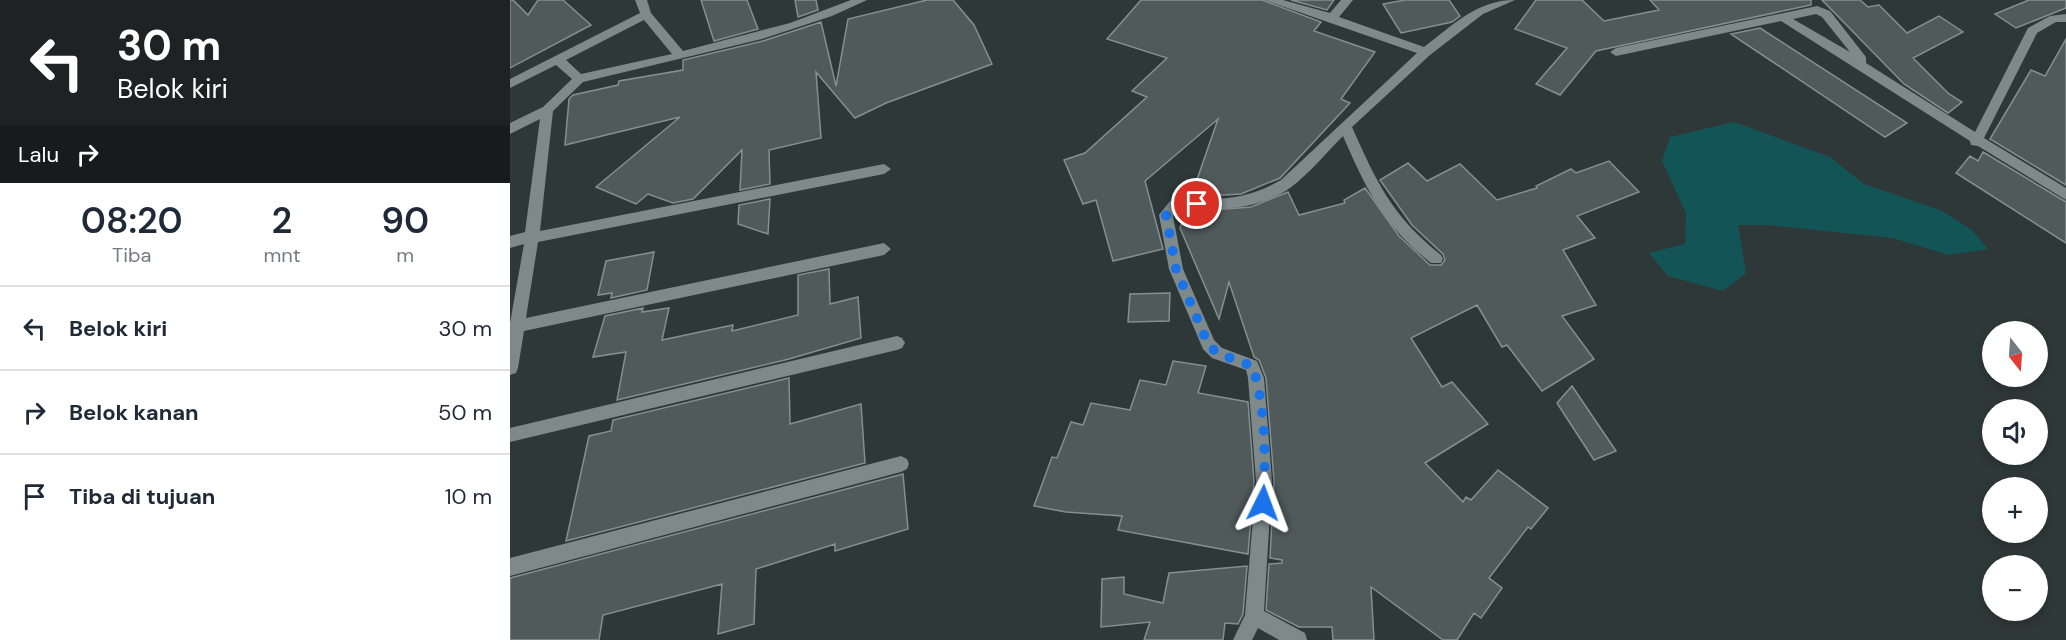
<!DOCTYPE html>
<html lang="id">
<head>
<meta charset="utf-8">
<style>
  :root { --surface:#fff; --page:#f2f2f3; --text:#1f2937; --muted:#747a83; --line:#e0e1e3 }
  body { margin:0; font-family:"DM Sans",sans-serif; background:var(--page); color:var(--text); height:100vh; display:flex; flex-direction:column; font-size:22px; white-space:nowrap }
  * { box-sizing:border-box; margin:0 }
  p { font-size:20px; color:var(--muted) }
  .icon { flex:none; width:33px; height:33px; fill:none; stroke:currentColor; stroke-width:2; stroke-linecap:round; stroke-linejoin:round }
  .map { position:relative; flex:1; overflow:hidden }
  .side { display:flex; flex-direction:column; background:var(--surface); width:510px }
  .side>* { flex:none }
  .guide { background:#202124; color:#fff; overflow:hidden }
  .needle { width:39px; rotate:163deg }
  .buttons { position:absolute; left:1472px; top:321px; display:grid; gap:12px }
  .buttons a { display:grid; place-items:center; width:66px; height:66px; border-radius:50%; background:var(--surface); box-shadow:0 3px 9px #0003; font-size:30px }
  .pin { position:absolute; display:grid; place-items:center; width:51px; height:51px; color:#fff; margin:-26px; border:3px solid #fff; border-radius:50%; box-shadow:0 2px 6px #0007 }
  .me { position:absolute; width:66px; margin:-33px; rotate:3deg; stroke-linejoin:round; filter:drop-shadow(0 0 4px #0008) }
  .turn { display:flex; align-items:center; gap:21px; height:126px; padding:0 18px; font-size:27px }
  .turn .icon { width:78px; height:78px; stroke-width:2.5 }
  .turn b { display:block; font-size:42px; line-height:51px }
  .then { display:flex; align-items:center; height:57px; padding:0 18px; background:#0003; gap:12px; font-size:22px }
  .eta { display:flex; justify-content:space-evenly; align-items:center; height:102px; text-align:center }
  .eta b { font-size:36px; font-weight:600; line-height:42px }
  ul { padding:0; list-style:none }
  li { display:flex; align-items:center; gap:18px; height:84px; padding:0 18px; border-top:2px solid var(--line) }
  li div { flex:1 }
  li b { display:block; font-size:22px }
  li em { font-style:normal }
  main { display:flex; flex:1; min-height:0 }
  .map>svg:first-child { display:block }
  .water { fill:#135457 }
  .building { fill:#505a5b; stroke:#848f90; stroke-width:1.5 }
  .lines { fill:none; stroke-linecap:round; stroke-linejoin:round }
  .street { fill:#7e8989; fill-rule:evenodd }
  .route { stroke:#1a73e8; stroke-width:10; stroke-dasharray:0 18 }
</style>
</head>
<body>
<main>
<section class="side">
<div class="guide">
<div class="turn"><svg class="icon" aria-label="left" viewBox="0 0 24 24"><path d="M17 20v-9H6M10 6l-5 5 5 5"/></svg><div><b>30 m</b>Belok kiri</div></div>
<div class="then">Lalu<svg class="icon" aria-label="right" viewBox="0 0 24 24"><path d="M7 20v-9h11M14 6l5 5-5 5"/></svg></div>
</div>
<div class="eta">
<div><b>08:20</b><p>Tiba</p></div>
<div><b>2</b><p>mnt</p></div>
<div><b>90</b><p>m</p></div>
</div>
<ul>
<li><svg class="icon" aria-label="left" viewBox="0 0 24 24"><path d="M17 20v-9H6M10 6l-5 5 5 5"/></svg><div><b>Belok kiri</b></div><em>30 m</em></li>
<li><svg class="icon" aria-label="right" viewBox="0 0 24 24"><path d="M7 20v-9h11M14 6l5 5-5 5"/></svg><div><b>Belok kanan</b></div><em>50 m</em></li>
<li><svg class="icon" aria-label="arrive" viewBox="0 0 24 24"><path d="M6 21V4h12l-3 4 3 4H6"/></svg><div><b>Tiba di tujuan</b></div><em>10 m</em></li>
</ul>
</section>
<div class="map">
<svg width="1556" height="640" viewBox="0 0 1556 640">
  <rect width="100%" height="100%" fill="#2f3839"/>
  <path class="water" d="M1224 122 1320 157 1354 184 1432 211 1462 230 1478 249 1439 255 1382 238 1258 225H1228L1236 273 1213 291 1158 276 1139 253 1175 244 1176 213 1152 161 1160 137Z"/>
  <path class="building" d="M0 0H3L18 15 28 0H53L81 25 0 68Z
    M191 0H237L248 29 204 41Z
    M285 0H306L308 10 288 17Z
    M417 0H443L464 25 482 64 376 103 345 118 306 72 311 138 259 150 260 184 230 190 232 150 183 199 163 203 138 194 126 204 86 187 170 117 55 145 59 99 63 95 108 85 109 81 173 70V60L253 41 311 22 326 86 338 19Z
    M631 0H752L811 22 804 31 865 52 831 99 840 103 770 178 731 194 681 197 708 119 635 181 653 249 603 261 586 200 573 204 554 160 575 153 637 97 622 91 657 58 597 39Z
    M781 0H824L817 10Z
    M895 0H939L950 16 942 22 891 33 873 4Z
    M1026 0H1072L1094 21 1149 10 1140 0H1301V5L1086 51 1050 95 1026 84 1057 48 1005 29Z
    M1312 0H1350L1358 7 1369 5 1397 33 1429 16 1453 32 1403 58 1439 94 1452 102 1438 113 1394 84Z
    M1519 0H1556V8L1506 28 1485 14Z
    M1250 28 1397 123 1375 137 1221 34Z
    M1556 39V185L1480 139 1521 70 1535 76Z
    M1473 152 1556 202V243L1446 173 1460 156 1468 161Z
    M1099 161 1129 192 1067 216 1085 238 1053 250 1086 305 1052 316 1084 359 1032 391 997 345 992 347 967 305 901 338 932 387 942 382 978 424 915 463 953 502 956 497 961 500 988 470 1038 508 1021 529 1018 527 979 578 992 588 971 618 964 613 947 640H933L861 587 864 640H823L822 627H789L756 610 759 564 772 563V560L760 558 764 481 756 378 749 360 744 357 719 282 709 319 670 228 676 212 741 207 778 192 789 215 835 203 834 200 855 188 889 236 920 265H931L935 260 933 254 902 225 870 180 898 163 917 181 950 164 987 200 1027 188 1026 186 1061 169 1066 173Z
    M260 199 258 234 228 224 229 205Z
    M144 252 137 290 101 298 102 293 88 295 96 261Z
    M319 269 320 304 348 297 351 338 279 359 107 400 116 352 83 357 95 316 133 308 132 312 159 308 152 340 223 325 222 331 288 315V275Z
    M660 293 659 321 618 322 620 294Z
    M663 361 696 366 688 393 738 402 744 481 738 554 608 530 612 516 556 512 524 506 542 457 547 458 561 422 573 425 581 403 620 410 630 380 656 385Z
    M279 378 280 424 351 404 355 463 56 541 79 436 101 431 103 420Z
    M1062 386 1106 451 1084 460 1047 403Z
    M393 474 398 529 325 551V544L246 569 244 624 208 634 212 584 93 615 89 640H0V578Z
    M737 566 733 614 728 624 715 623 713 640H634L640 622 591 627 592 579 614 577V594L653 603 659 573Z"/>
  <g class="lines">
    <path class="street" d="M125 0H137L141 13 173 51 280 23 341 0H357L322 16 252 39 73 82 43 111 30 231 374 164 381 169 374 174 28 242 16 318 374 243 381 249 374 255 14 331 8 368 6 373 0 375V323L14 244 0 248V236L15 232 30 119 0 134V123L33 107 62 79 46 65 0 88V79L130 13ZM134 20 162 54 71 74 56 60Z
      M754 0H773L820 13 831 0H843L829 17 914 47C943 25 967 0 1005 0L973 14 920 55 842 127C867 183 882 216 931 255L933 259 931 263H921C873 225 857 191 833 136 816 153 799 174 780 188 747 211 707 210 669 210L663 216 673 269 704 340 712 348 747 361 754 378 762 481 754 611 795 633 797 640H769L748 628 742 640H723L735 615 746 481 738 378 736 370 702 358 693 349 659 269 649 215 660 201 665 200C707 199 733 202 771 180L907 53Z
      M1307 6 1320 11 1356 57V63L1465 132 1518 28 1540 16 1556 14V22H1546L1527 33 1474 138 1556 188V200L1468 146 1461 145 1460 141 1271 21 1106 56 1100 52 1106 48ZM1306 14 1312 17 1340 52 1283 19Z
      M387 336 392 338 395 343 392 348 387 350 0 442V428Z
      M391 456 397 459 399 464 397 469 391 472 0 576V558Z"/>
  </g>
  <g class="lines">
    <path class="route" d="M687 204 665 205 656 215 666 269 698 344 707 353 742 366C756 403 756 463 753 503"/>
  </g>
</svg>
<div class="buttons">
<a><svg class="needle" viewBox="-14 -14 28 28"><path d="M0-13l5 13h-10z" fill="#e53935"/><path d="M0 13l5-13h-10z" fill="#747a83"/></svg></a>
<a><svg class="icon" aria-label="sound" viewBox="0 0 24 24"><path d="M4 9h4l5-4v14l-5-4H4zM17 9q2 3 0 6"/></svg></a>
<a>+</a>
<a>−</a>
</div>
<div class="pin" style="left:687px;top:204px;background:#d93025"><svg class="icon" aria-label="arrive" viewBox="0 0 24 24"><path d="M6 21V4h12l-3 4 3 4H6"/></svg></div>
<svg class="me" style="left:753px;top:503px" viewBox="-20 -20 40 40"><path d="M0-17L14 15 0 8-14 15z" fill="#1a73e8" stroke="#fff" stroke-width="4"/></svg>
</div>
</main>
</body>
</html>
